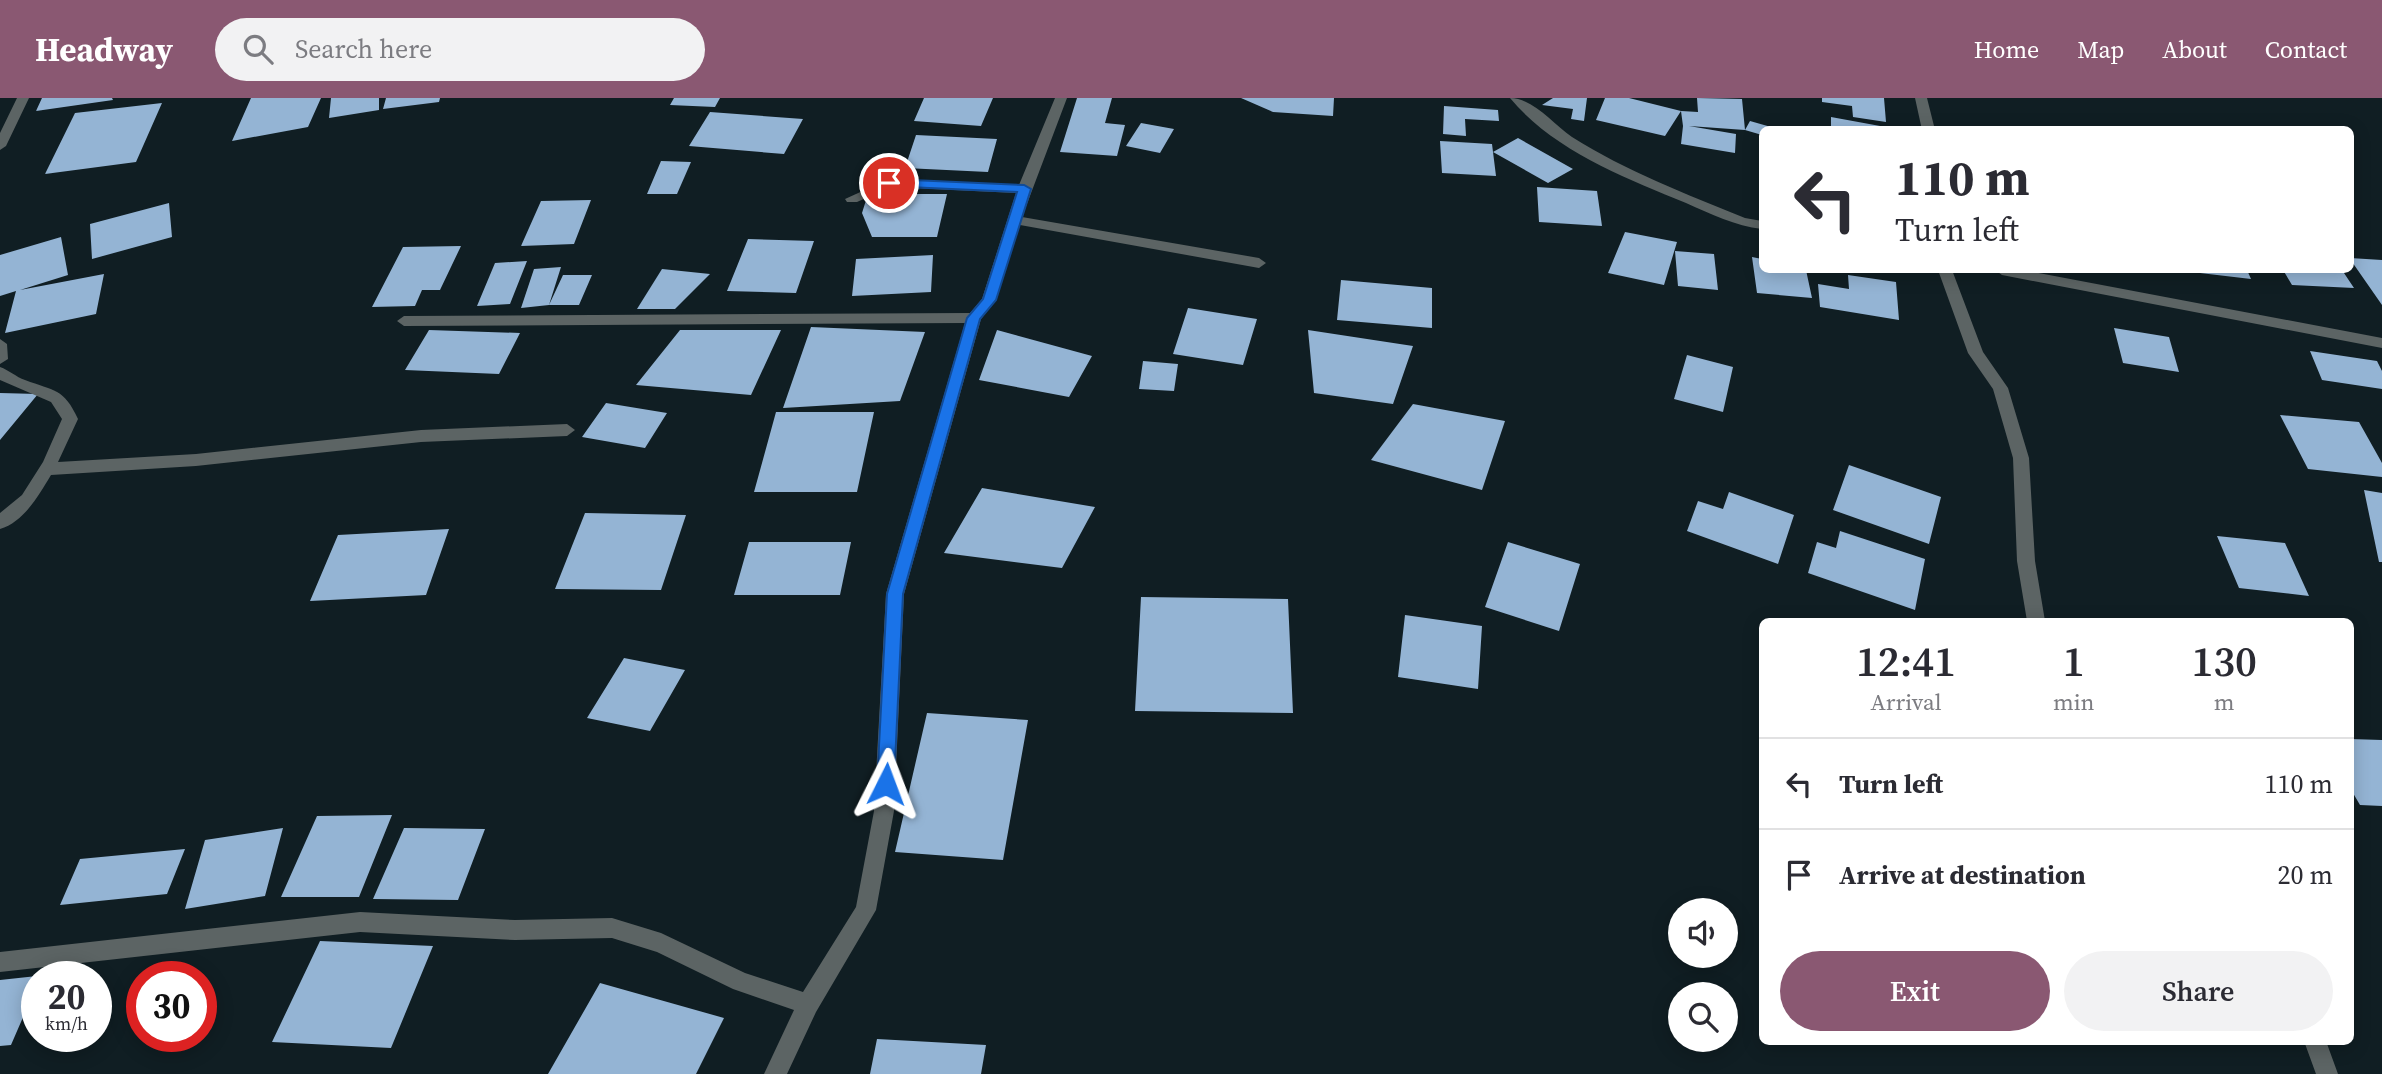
<!DOCTYPE html>
<html lang="en">
<head>
<meta charset="utf-8">
<style>
  :root { --surface:#fff; --page:#f2f2f3; --text:#2b2b33; --muted:#7c7c81; --line:#e1e1e2; --accent:#8a5872 }
  body { margin:0; font-family:"Source Serif 4",serif; background:var(--page); color:var(--text); height:100vh; display:flex; flex-direction:column; font-size:26px; white-space:nowrap }
  * { box-sizing:border-box; margin:0 }
  p { font-size:23px; color:var(--muted) }
  .icon { flex:none; width:38px; height:38px; fill:none; stroke:currentColor; stroke-width:2; stroke-linecap:round; stroke-linejoin:round }
  .map { position:relative; flex:1; overflow:hidden }
  .drawer { position:absolute; left:1759px; top:520px; width:595px; height:427px; display:flex; flex-direction:column; background:var(--surface); border-radius:10px; box-shadow:0 4px 18px #0003 }
  .drawer>* { flex:none }
  .top-card { position:absolute; left:1759px; top:28px; width:595px; height:147px; border-radius:10px; box-shadow:0 4px 18px #0003; background:#fff; color:var(--text); overflow:hidden }
  .fabs { position:absolute; left:1668px; top:800px; display:grid; gap:14px }
  .fabs a { display:grid; place-items:center; width:70px; height:70px; border-radius:50%; background:var(--surface); box-shadow:0 4px 18px #0003; font-size:35px }
  .speed { position:absolute; left:21px; top:863px; display:flex; gap:14px; font-size:35px; font-weight:700; text-align:center }
  .speed>* { display:grid; place-content:center; width:91px; height:91px; border-radius:50%; background:var(--surface); box-shadow:0 4px 18px #0003; line-height:1 }
  .speed small { font-size:18px; font-weight:400 }
  .speed .limit { border:10px solid #d22; background:#fff; color:#111 }
  .pin { position:absolute; display:grid; place-items:center; width:60px; height:60px; color:#fff; margin:-30px; border:4px solid #fff; border-radius:50%; box-shadow:0 2px 7px #0007 }
  .me { position:absolute; width:77px; margin:-38px; rotate:3deg; stroke-linejoin:round; filter:drop-shadow(0 0 5px #0008) }
  .turn { display:flex; align-items:center; gap:24px; height:147px; padding:0 21px; font-size:32px }
  .turn .icon { width:91px; height:91px; stroke-width:2.5 }
  .turn b { display:block; font-size:49px; line-height:60px }
  .eta { display:flex; justify-content:space-evenly; align-items:center; height:119px; text-align:center }
  .eta b { font-size:42px; font-weight:600; line-height:49px }
  .primary-button { display:flex; gap:14px; margin-top:auto; padding:14px 21px }
  .primary-button a { flex:1; height:80px; border-radius:42px; background:var(--accent); color:#fff; font-size:28px; font-weight:600; line-height:80px; text-align:center }
  .primary-button a+a { background:var(--page); color:var(--text) }
  ul { padding:0; list-style:none }
  li { display:flex; align-items:center; gap:21px; height:91px; padding:0 21px; border-top:2px solid var(--line) }
  li div { flex:1 }
  li b { display:block; font-size:26px }
  li em { font-style:normal }
  header { display:flex; align-items:center; gap:42px; box-sizing:border-box; height:98px; padding:0 35px; background:var(--accent); color:#fff }
  header strong { font-size:33px }
  nav { display:flex; gap:38px; margin-inline-start:auto; font-size:24px }
  .search { width:490px; height:63px; background:var(--page); display:flex; align-items:center; gap:18px; box-sizing:border-box; padding:0 24px; border-radius:38px; color:var(--muted); font-size:26px }
  .map>svg:first-child { display:block }
  .building { fill:#94b4d4 }
  .lines { fill:none; stroke-linecap:round; stroke-linejoin:round }
  .minor { fill:#5c6464; fill-rule:evenodd }
  .route { fill:#1a73e8; stroke:#114b97; stroke-width:2 }
</style>
</head>
<body>
<header>
<strong>Headway</strong>
<div class="search"><svg class="icon" aria-label="search" viewBox="0 0 24 24"><circle cx="10" cy="10" r="6"/><path d="M15 15l6 6"/></svg>Search here</div>
<nav><a>Home</a><a>Map</a><a>About</a><a>Contact</a></nav>
</header>
<div class="map">
<svg width="2382" height="976" viewBox="0 0 2382 976">
  <rect width="100%" height="100%" fill="#101e23"/>
  <path class="building" d="M42 0H112L113 2 36 13Z
    M251 0H321L308 29 232 43Z
    M331 0H379V12L329 20Z
    M386 0H440L439 4 383 11Z
    M674 0H720L715 9 670 7Z
    M924 0H993L981 28 914 23Z
    M1077 0H1112L1105 25 1125 27 1117 58 1060 54Z
    M1241 0H1334L1333 18 1273 14Z
    M1553 0H1587L1584 23 1571 21 1573 11 1542 7Z
    M1605 0H1629L1681 13 1665 38 1596 22Z
    M1697 0 1742 1 1745 32 1689 28 1736 36 1735 55 1681 46 1683 28 1681 13 1698 14Z
    M1822 0H1884L1886 24 1853 19 1852 8 1822 4Z
    M162 5 136 64 45 76 75 15Z
    M1444 8 1498 12 1499 23 1465 21 1466 38 1443 36Z
    M710 14 803 21 784 56 689 48Z
    M1831 19 1891 30V32H1831Z
    M1750 23 1778 31V32H1762V37L1745 32Z
    M1141 25 1174 31 1160 55 1126 48Z
    M916 37 997 41 988 74 905 70Z
    M1518 40 1573 71 1548 85 1493 54Z
    M1440 43 1492 46 1496 78 1442 75Z
    M661 63 691 64 677 96H647Z
    M1537 89 1597 93 1602 128 1539 124Z
    M868 96H947L937 139H872L862 115Z
    M591 102 574 146 521 148 541 103Z
    M169 105 172 139 92 161 90 126Z
    M1625 134 1677 144 1664 187 1608 175Z
    M61 139 68 177 20 192 104 176 96 216 5 235 16 193 0 198V157Z
    M748 141 814 143 796 195 727 193Z
    M461 148 440 192H422L415 208 372 209 403 149Z
    M1675 153 1714 156 1718 192 1678 188Z
    M933 157 931 194 852 198 856 161Z
    M1752 159 1762 161V172H1806L1812 200 1757 195Z
    M2350 160 2382 162V207L2350 161Z
    M527 163 510 206 477 208 495 165Z
    M561 169 549 207 521 210 534 171Z
    M662 171 710 176 675 211H637Z
    M2183 172H2247L2251 181 2183 173Z
    M2283 172H2342L2354 190 2292 187Z
    M563 177H592L579 207H549Z
    M1848 177 1896 184 1899 222 1820 209 1818 186 1849 191Z
    M1341 182 1432 190V230L1337 222Z
    M1188 210 1257 221 1243 267 1173 256Z
    M811 229 925 234 900 303 783 310Z
    M2114 230 2169 239 2179 274 2123 265Z
    M429 232 520 235 499 276 405 272Z
    M680 232H781L751 297 636 287Z
    M997 232 1092 258 1069 299 979 282Z
    M1308 232 1413 248 1393 306 1314 295Z
    M2310 253 2377 263 2382 273V291L2322 282Z
    M1687 257 1733 269 1723 314 1674 301Z
    M1143 263 1178 266 1174 293 1139 291Z
    M0 295 38 296 0 342Z
    M606 305 667 315 645 350 582 339Z
    M1413 306 1505 323 1482 392 1371 362Z
    M776 314H874L857 394H754Z
    M2280 317 2359 324 2382 365V379L2308 371Z
    M1849 367 1941 399 1929 446 1833 412Z
    M982 390 1095 409 1062 470 944 455Z
    M2364 392 2382 395V464H2379Z
    M1729 394 1794 417 1778 466 1687 433 1698 403 1723 411Z
    M585 415 686 417 661 492 555 491Z
    M449 431 426 497 310 503 338 437Z
    M1840 433 1925 461 1915 512 1808 475 1817 444 1836 450Z
    M2217 438 2285 445 2309 498 2239 490Z
    M749 444H851L840 497H734Z
    M1508 444 1580 466 1559 533 1485 509Z
    M1141 499 1288 501 1293 615 1135 613Z
    M1405 517 1482 528 1478 591 1398 579Z
    M624 560 685 572 650 633 587 620Z
    M927 615 1028 622 1003 762 895 754Z
    M2350 641 2382 642V708L2360 707 2350 690Z
    M392 717 359 799H281L317 718Z
    M283 730 265 798 185 811 205 742Z
    M404 730 485 731 458 802 373 801Z
    M185 751 167 796 60 807 80 761Z
    M320 843 433 848 391 950 272 944Z
    M37 878V887L11 947 0 948V882Z
    M600 885 724 920 696 976H548Z
    M877 941 986 947 981 976H870Z"/>
  <g class="lines">
    <path class="minor" d="M17 0H29L6 48 0 52V35Z
      M1055 0H1067L1022 119 1259 160 1266 165 1259 170 1020 127 996 202 981 221 904 496 894 713 876 812 816 914 787 976H764L794 912 733 891 657 854 612 840 515 842 360 834 0 874V854L360 814 515 822 612 820 661 835 745 875 803 894 856 809 874 713 886 496 965 225 404 228 397 223 404 218 970 215 982 201 1016 95 891 89 857 104H847L845 101 889 81 1019 87Z
      M1510 0C1533 0 1553 26 1572 39 1626 73 1686 96 1745 120L1762 123V131C1735 128 1711 116 1686 105 1625 80 1553 52 1510 0Z
      M1915 0H1927L1935 32H1922Z
      M1938 172H1952L1983 254 2008 290 2029 360 2035 463 2045 523H2027L2017 463 2013 360 1993 291 1968 255Z
      M1995 172H2023L2382 240V250L2002 177Z
      M0 241 7 246 8 261 0 266Z
      M0 269C9 272 16 279 25 282 54 293 64 290 78 321L58 364 196 356 421 332 567 326 575 332 567 338 421 344 196 368 51 377C39 397 24 424 0 431V415L22 397 43 364 62 321 51 304 0 282Z
      M2304 943H2326L2338 976H2316Z"/>
  </g>
  <path class="route" d="M889 81 1024 87 1031 91 996 202 980 221 903 496 894 686 892 691 886 693 879 691 877 686 887 496 967 220 983 201 1017 94 885 88V82Z"/>
</svg>
<div class="fabs">
<a><svg class="icon" aria-label="sound" viewBox="0 0 24 24"><path d="M4 9h4l5-4v14l-5-4H4zM17 9q2 3 0 6"/></svg></a>
<a><svg class="icon" aria-label="search" viewBox="0 0 24 24"><circle cx="10" cy="10" r="6"/><path d="M15 15l6 6"/></svg></a>
</div>
<div class="speed"><div>20<small>km/h</small></div><div class="limit">30</div></div>
<div class="pin" style="left:889px;top:85px;background:#d93025"><svg class="icon" aria-label="arrive" viewBox="0 0 24 24"><path d="M6 21V4h12l-3 4 3 4H6"/></svg></div>
<svg class="me" style="left:886px;top:686px" viewBox="-20 -20 40 40"><path d="M0-17L14 15 0 8-14 15z" fill="#1a73e8" stroke="#fff" stroke-width="4"/></svg>
<div class="top-card">
<div class="turn"><svg class="icon" aria-label="left" viewBox="0 0 24 24"><path d="M17 20v-9H6M10 6l-5 5 5 5"/></svg><div><b>110 m</b>Turn left</div></div>
</div>
<section class="drawer">
<div class="eta">
<div><b>12:41</b><p>Arrival</p></div>
<div><b>1</b><p>min</p></div>
<div><b>130</b><p>m</p></div>
</div>
<ul>
<li><svg class="icon" aria-label="left" viewBox="0 0 24 24"><path d="M17 20v-9H6M10 6l-5 5 5 5"/></svg><div><b>Turn left</b></div><em>110 m</em></li>
<li><svg class="icon" aria-label="arrive" viewBox="0 0 24 24"><path d="M6 21V4h12l-3 4 3 4H6"/></svg><div><b>Arrive at destination</b></div><em>20 m</em></li>
</ul>
<div class="primary-button"><a>Exit</a><a>Share</a></div>
</section>
</div>
</body>
</html>
